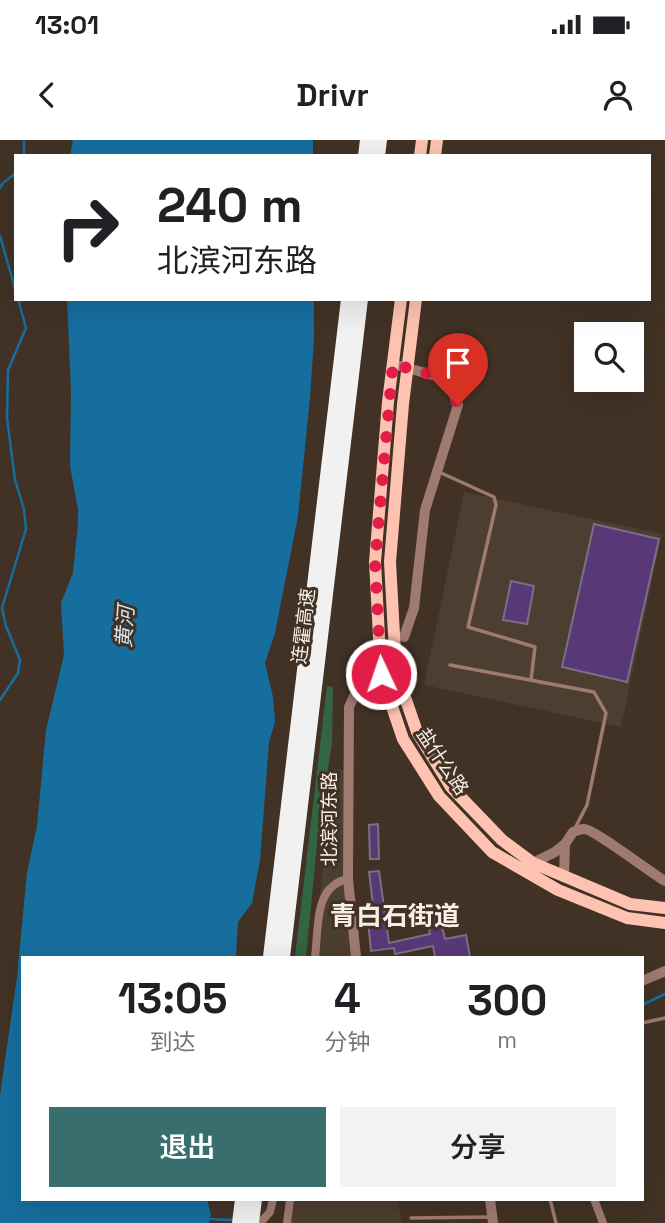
<!DOCTYPE html>
<html lang="zh">
<head>
<meta charset="utf-8">
<style>
  :root { --surface:#fff; --page:#f2f2f2; --text:#202124; --muted:#757577; --accent:#386e6d }
  body { margin:0; font-family:"Space Grotesk","Noto Sans SC",sans-serif; background:var(--page); color:var(--text); height:100vh; display:flex; flex-direction:column; font-size:26px; white-space:nowrap }
  * { box-sizing:border-box; margin:0 }
  p { font-size:23px; color:var(--muted) }
  .icon { flex:none; width:38px; height:38px; fill:none; stroke:currentColor; stroke-width:2; stroke-linecap:round; stroke-linejoin:round }
  .map { position:relative; flex:1; overflow:hidden }
  .drawer { position:absolute; left:21px; top:816px; width:623px; height:245px; display:flex; flex-direction:column; background:var(--surface); border-radius:0px; box-shadow:0 7px 28px #0002 }
  .drawer>* { flex:none }
  .hud { position:absolute; left:14px; top:14px; width:637px; height:147px; border-radius:0px; box-shadow:0 7px 28px #0002; background:#fff; color:var(--text); overflow:hidden }
  .fabs { position:absolute; left:574px; top:182px; display:grid; gap:14px }
  .fabs a { display:grid; place-items:center; width:70px; height:70px; border-radius:0px; background:var(--surface); box-shadow:0 7px 28px #0002; font-size:35px }
  .pin { position:absolute; display:grid; place-items:center; width:60px; height:60px; color:#fff; margin:-72px -30px; border-radius:50% 50% 50% 0; rotate:-45deg; box-shadow:0 0 7px #0007 }
  .pin .icon { rotate:45deg }
  .me { position:absolute; width:77px; margin:-38px; rotate:357deg; stroke-linejoin:round; filter:drop-shadow(0 0 5px #0008) }
  .turn { display:flex; align-items:center; gap:24px; height:147px; padding:0 28px; font-size:32px }
  .turn .icon { width:91px; height:91px; stroke-width:2.5 }
  .turn b { display:block; font-size:49px; line-height:60px }
  .eta { display:flex; justify-content:space-evenly; align-items:center; height:119px; text-align:center }
  .eta b { font-size:42px; font-weight:600; line-height:49px }
  .button { display:flex; gap:14px; margin-top:auto; padding:14px 28px }
  .button a { flex:1; height:80px; border-radius:0px; background:var(--accent); color:#fff; font-size:28px; font-weight:600; line-height:80px; text-align:center }
  .button a+a { background:var(--page); color:var(--text) }
  .status { display:flex; justify-content:space-between; align-items:center; height:49px; padding:0 35px; background:var(--surface); direction:ltr }
  .status svg { height:19px; fill:currentColor }
  header { display:flex; justify-content:space-between; align-items:center; height:91px; padding:0 28px; background:var(--surface); font-size:32px; font-weight:600 }
  .map>svg:first-child { display:block }
  .industrial { fill:#4c3e30 }
  .green { fill:#326541 }
  .water { fill:#166e9e }
  .lines { fill:none; stroke-linecap:round; stroke-linejoin:round }
  .stream { stroke:#166e9e; stroke-width:2.5 }
  .building { fill:#593878; stroke:#797083; stroke-width:2 }
  .tertiary-tunnel { stroke:#5c4e42; stroke-width:10; stroke-dasharray:10 5; stroke-linecap:butt }
  .service { stroke:#9f7a6f; stroke-width:3.5 }
  .minor { stroke:#9f7a6f; stroke-width:8 }
  .tertiary { stroke:#9f7a6f; stroke-width:10 }
  .primary { stroke:#fec2b0; stroke-width:12 }
  .motorway { stroke:#f1f1f1; stroke-width:14 }
  .route { stroke:#e11d48; stroke-width:12; stroke-dasharray:0 21.6 }
  .labels { text-anchor:middle; stroke-width:6; stroke-linejoin:round; paint-order:stroke }
  .street-label { font-size:19px; fill:#f8eee6; stroke:#413225 }
  .water-label { font-size:21px; font-style:italic; fill:#d1e4f1; stroke:#413225 }
  .district-label { font-size:26px; font-weight:bold; fill:#f8eee6; stroke:#413225 }
</style>
</head>
<body>
<div class="status"><b>13:01</b><svg viewBox="0 0 49 12"><path d="M0 12V9h3v3zM5 12V6h3v6zM10 12V3h3v9zM15 12V0h3v12zM26 1h20v11H26zM47 4h2v5h-2z"/></svg></div>
<header><svg class="icon" aria-label="back" viewBox="0 0 24 24"><path d="M15 5l-7 7 7 7"/></svg>Drivr<svg class="icon" aria-label="person" viewBox="0 0 24 24"><circle cx="12" cy="8" r="4"/><path d="M4 21q1-7 8-7t8 7"/></svg></header>
<div class="map">
<svg width="665" height="1083" viewBox="0 0 665 1083">
  <rect width="100%" height="100%" fill="#413225"/>
  <path class="industrial" d="M464 352 662 394 621 587 424 545Z
    M334 629 353 631 350 761 357 817H313Z
    M287 1059H398L401 1083H285Z"/>
  <path class="green" d="M327 546 333 547 332 603 318 694 306 817H295Z"/>
  <path class="water" d="M73 0H313V16H70Z
    M67 159H314V199L310 257 298 376 275 493 265 523 273 557 275 582 269 602 260 720 252 763 238 782 236 817H23V1059H207L211 1075 209 1083H0V955L17 837 27 732 37 686 46 590 64 515 61 463 73 433 78 384V369L70 326 71 250Z"/>
  <g class="lines">
    <path class="stream" d="M24 16V0
      M0 48 3 43 16 33
      M0 96 16 152
      M0 560 18 533 20 520 6 486 2 468 26 389 24 369 15 340 7 278 8 230 26 188 18 159
      M642 865 665 854
      M207 1079 232 1080"/>
  </g>
  <path class="building" d="M594 384 659 399 627 542 562 527Z
    M511 441 534 446 527 484 503 480Z
    M378 684 379 719H370L369 685Z
    M379 731 389 803 430 794 426 772 438 769 445 799 466 795 470 817H435L433 806 395 814 394 808 371 811 368 782 375 781 369 732Z"/>
  <g class="lines">
    <path class="tertiary-tunnel" d="M360 543 396 505"/>
    <path class="service" d="M439 332 494 357 496 365 468 487 535 507 531 540
      M450 525 594 552 606 573 587 665 574 690
      M642 883 665 878
      M550 1059 556 1083
      M411 1078 490 1077"/>
    <path class="minor" d="M315 817C319 789 313 746 348 739
      M594 1059 603 1083
      M260 1083 270 1072 273 1059
      M287 1083 290 1059"/>
    <path class="tertiary" d="M393 224 436 236 451 248 458 265 425 370 414 468 404 497
      M565 704 573 692C576 691 580 689 584 689 594 689 651 733 665 741
      M533 723 555 712 565 704 564 737
      M356 817 348 739 349 567 360 543
      M642 841 665 831
      M490 1059 493 1083"/>
    <path class="primary" d="M420 16 422 0
      M435 16 437 0
      M401 159 388 262 375 422 381 534 403 599 439 656 492 712 558 750 627 778 665 783
      M416 159 403 264 390 422 396 531 417 592 451 647 502 700 533 723 630 764 665 768"/>
    <path class="motorway" d="M365 16 367 0
      M378 16 380 0
      M270 817 348 159
      M283 817 361 159
      M239 1083 242 1059
      M252 1083 255 1059"/>
  </g>
  <g class="lines">
    <path class="route" d="M381 534 375 422 393 224 436 236 451 248 458 265"/>
  </g>
  <g class="labels">
    <g class="street-label">
      <text transform="translate(303 486) rotate(-83)" y="7">连霍高速</text>
      <text transform="translate(443 621) rotate(56)" y="7">盐什公路</text>
      <text transform="translate(329 679) rotate(-90)" y="7">北滨河东路</text>
    </g>
    <g class="water-label">
      <text transform="translate(125 487) rotate(-86)" y="7">黄河</text>
    </g>
    <g class="district-label">
      <text x="395" y="785">青白石街道</text>
    </g>
  </g>
</svg>
<div class="fabs">
<a><svg class="icon" aria-label="search" viewBox="0 0 24 24"><circle cx="10" cy="10" r="6"/><path d="M15 15l6 6"/></svg></a>
</div>
<div class="pin" style="left:458px;top:265px;background:#d93025"><svg class="icon" aria-label="arrive" viewBox="0 0 24 24"><path d="M6 21V4h12l-3 4 3 4H6"/></svg></div>
<svg class="me" style="left:381px;top:534px" viewBox="-20 -20 40 40"><circle r="17" fill="#e11d48" stroke="#fff" stroke-width="3"/><path d="M0-11L8 9 0 5-8 9z" fill="#fff"/></svg>
<div class="hud">
<div class="turn"><svg class="icon" aria-label="right" viewBox="0 0 24 24"><path d="M7 20v-9h11M14 6l5 5-5 5"/></svg><div><b>240 m</b>北滨河东路</div></div>
</div>
<section class="drawer">
<div class="eta">
<div><b>13:05</b><p>到达</p></div>
<div><b>4</b><p>分钟</p></div>
<div><b>300</b><p>m</p></div>
</div>
<div class="button"><a>退出</a><a>分享</a></div>
</section>
</div>
</body>
</html>
